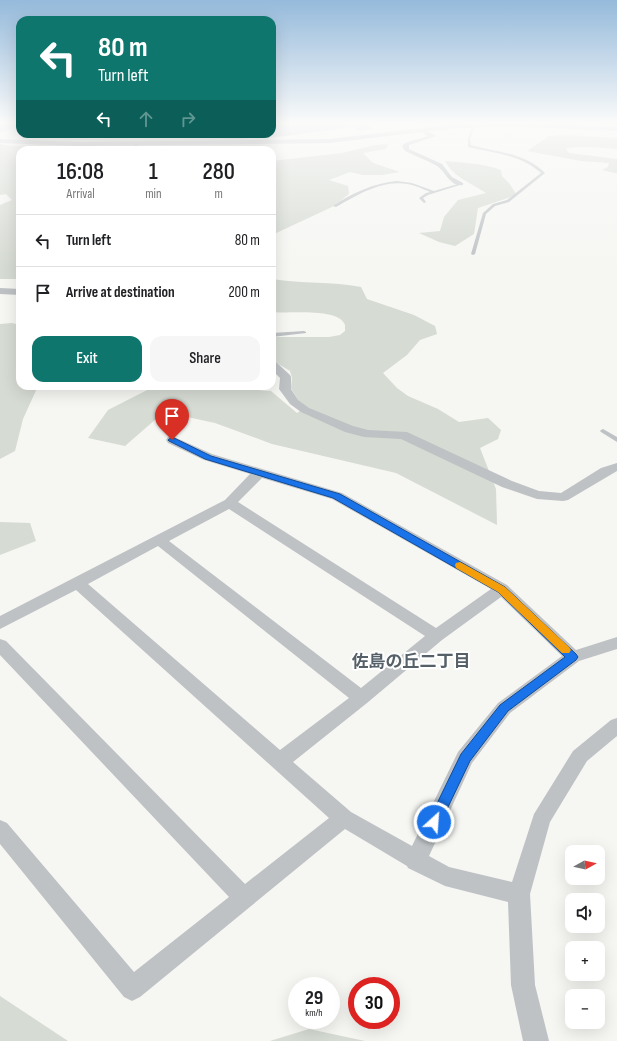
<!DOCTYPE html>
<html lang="en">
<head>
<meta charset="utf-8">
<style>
  :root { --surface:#fff; --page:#f6f6f6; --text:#202124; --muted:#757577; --line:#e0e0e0; --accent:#0f766e }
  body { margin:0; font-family:"Sofia Sans Condensed","Noto Sans JP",sans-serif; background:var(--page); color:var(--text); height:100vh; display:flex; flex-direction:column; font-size:15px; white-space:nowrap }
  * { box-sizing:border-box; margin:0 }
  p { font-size:13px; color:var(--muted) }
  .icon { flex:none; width:22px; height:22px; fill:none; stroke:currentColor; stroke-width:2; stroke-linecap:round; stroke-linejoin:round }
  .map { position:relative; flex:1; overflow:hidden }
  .details { position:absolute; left:16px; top:146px; width:260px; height:244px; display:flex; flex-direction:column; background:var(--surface); border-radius:12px; box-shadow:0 4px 16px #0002 }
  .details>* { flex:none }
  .top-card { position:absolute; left:16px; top:16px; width:260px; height:122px; border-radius:12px; box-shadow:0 4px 16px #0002; background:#0f766e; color:#fff; overflow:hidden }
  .needle { width:26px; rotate:82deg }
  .controls { position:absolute; left:565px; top:845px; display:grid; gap:8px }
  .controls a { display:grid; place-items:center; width:40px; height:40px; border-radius:8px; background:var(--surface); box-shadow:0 4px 16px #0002; font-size:20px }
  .speed { position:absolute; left:288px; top:977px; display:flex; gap:8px; font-size:20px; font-weight:700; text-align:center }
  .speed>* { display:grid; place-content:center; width:52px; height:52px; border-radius:50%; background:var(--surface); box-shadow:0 4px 16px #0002; line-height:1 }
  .speed small { font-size:10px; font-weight:400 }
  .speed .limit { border:6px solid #d22; background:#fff; color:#111 }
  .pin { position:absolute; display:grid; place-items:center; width:34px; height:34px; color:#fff; margin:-41px -17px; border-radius:50% 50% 50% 0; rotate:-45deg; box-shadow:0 0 4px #0007 }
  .pin .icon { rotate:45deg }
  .me { position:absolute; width:44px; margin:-22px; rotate:26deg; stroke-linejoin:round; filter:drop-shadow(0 0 3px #0008) }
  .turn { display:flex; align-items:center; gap:14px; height:84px; padding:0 16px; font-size:18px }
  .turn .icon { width:52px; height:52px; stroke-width:2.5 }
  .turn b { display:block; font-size:28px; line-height:34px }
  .lanes { display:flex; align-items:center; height:38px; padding:0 16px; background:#0003; justify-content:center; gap:20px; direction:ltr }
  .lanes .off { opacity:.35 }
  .eta { display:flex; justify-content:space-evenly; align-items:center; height:68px; text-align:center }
  .eta b { font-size:24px; font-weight:600; line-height:28px }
  .action { display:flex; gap:8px; margin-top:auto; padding:8px 16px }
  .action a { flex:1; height:46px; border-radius:12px; background:var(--accent); color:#fff; font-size:16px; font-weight:600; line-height:46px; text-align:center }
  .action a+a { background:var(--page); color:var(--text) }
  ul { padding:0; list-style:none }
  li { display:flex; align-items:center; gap:12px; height:52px; padding:0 16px; border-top:1px solid var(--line) }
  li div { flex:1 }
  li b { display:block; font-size:15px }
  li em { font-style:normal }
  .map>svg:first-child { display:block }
  .green { fill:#d6dbd3 }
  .water { fill:#b9c3c8 }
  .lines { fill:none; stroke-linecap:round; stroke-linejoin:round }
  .service { fill:#bec2c5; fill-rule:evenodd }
  .minor { fill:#bec2c5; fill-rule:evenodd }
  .tertiary { fill:#bec2c5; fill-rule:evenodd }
  .route { fill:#1a73e8; stroke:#114b97 }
  .slow { fill:#f59e0b }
  .labels { text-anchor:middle; stroke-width:4; stroke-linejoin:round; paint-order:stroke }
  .near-neighbourhood-label { font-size:17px; font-weight:bold; fill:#556068; stroke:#fff }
</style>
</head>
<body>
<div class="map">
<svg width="617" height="1041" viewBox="0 0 617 1041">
  <rect width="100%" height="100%" fill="#f6f6f3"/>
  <path class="green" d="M563 135 617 138V149C608 148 571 145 566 149L569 153 617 159V173H615L602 170 608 167 609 163 581 161 527 151 549 136Z
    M0 144C27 150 55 142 81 150H20V279H0V205L12 200 6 194 0 195Z
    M388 144 386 149 363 153 373 163 400 172 382 175H363L350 172 329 180 348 186 349 194 332 207 272 235V161L342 153 375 145Z
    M445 161C464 163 483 163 501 170L502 176 509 183 517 195 478 208 474 234 455 246 439 242 419 233 440 231 444 217 458 200 486 193C472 183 454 178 445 161Z
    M272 279C301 284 332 281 361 287L367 299 414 315 435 326 437 334 420 340 407 355 383 373 397 388 408 396 438 409 459 422 488 418 501 430 498 439 480 448 496 489 497 525 396 473 272 444 215 423 164 412 125 446 88 438 108 410 155 386H239L246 389 271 391 297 413 303 409 291 388 292 378 290 371 272 360V337H329L340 335 345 331C345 329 345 327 345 325 339 307 287 314 272 312Z
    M12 323 20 325V386H38L23 419 15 451 0 459V324Z
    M0 522 30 523 36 541 0 555Z
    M0 996 68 1041H0Z
    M309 1029 365 1041H270Z"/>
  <path class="water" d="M0 122H20V128L0 132Z
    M272 122H391L366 125 374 129 360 131 352 127 269 138 259 137 241 139 127 137 122 134H272Z"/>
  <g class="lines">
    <path class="service" d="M474 124 475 125 470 139 471 145C498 153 524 152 545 173L509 202 495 206 486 214 475 254 473 255 471 254 483 213 493 204 507 200 541 173C518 153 495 154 468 147V139L473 125Z
      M137 143 139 144 133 150H129Z
      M397 181 412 183 434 191 461 183 463 184 428 195 423 198 426 202 424 203 419 198 426 193 430 192C423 189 415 185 407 184 381 180 358 195 336 207L333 206C351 193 375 183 397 181Z
      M304 331 306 332V333L272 337V333Z
      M603 429 617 437V442L601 432 600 431 601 430Z"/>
    <path class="minor" d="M420 129H424L436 136 409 145V149L442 164 452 177 463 183V185C450 187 446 172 437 166 427 160 415 156 405 151L402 146 405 143 428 136 420 131Z
      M0 288 20 289V295L0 294Z
      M272 361 276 362 290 375 291 377V389L298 400 309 408 353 426 368 430 407 432 512 481 539 491 561 493 601 468 617 463V471L568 500 563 501 537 499 502 487 401 439 364 437 345 432 301 412 290 404 279 389 280 378 272 370Z
      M172 436 212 454 342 493 507 585 576 650 617 637V649L579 661 510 713 472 763 429 856 449 867 512 882 534 814 573 751 611 720 617 718V736L587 761 550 822 530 894 535 985 549 1041H523L511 985 508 902 445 886 408 868 407 866 345 829 140 997 132 1001 124 997 0 844V820L7 823 134 972 229 897 0 655V639L6 641 245 884 329 818 76 590 0 629V616L225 500 250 474 204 460 168 443 166 440 168 437ZM262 478 332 499 491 589 436 628 238 502ZM229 509 425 636 361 688 169 541ZM158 546 349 698 280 750 88 584ZM501 597 562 656 498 703 458 752 412 846 351 812 293 762 367 703 442 640Z"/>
    <path class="tertiary" d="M503 122 617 127V131L503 126 447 129 329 143 79 146 0 143V139L79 142 329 139 447 125Z"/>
  </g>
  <linearGradient id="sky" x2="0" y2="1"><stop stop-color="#95badb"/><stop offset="0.46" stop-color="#fbfbfa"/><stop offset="1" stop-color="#fbfbfa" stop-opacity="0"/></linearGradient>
  <rect width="617" height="268" fill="url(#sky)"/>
  <path class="route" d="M172 437 211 456 340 494 505 587 576 654 578 657 576 660 508 711 470 761 439 826 434 828 430 826 428 822 461 754 500 705 565 657 498 592 333 498 205 459 169 441 168 440Z"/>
  <path class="slow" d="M460 562 505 587 569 647 571 650 569 653H562L498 592 456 568 455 565 456 563Z"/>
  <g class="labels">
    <g class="near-neighbourhood-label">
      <text x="411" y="667">佐島の丘二丁目</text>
    </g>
  </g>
</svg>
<div class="controls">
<a><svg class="needle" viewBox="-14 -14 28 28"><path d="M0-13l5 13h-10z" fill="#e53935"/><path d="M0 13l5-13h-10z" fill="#757577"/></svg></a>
<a><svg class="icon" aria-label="sound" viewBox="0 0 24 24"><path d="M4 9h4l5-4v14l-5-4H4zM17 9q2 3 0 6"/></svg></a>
<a>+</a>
<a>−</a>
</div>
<div class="speed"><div>29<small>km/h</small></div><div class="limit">30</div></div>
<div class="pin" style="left:172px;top:440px;background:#d93025"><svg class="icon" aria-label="arrive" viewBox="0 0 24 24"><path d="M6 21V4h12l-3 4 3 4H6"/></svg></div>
<svg class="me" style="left:434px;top:822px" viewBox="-20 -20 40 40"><circle r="17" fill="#1a73e8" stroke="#fff" stroke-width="3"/><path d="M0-11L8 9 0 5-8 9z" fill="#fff"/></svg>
<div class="top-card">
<div class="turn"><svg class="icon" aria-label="left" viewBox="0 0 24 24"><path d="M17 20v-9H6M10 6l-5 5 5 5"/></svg><div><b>80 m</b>Turn left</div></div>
<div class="lanes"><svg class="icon" aria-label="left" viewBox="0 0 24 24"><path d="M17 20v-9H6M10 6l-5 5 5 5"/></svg><svg class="icon off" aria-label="ahead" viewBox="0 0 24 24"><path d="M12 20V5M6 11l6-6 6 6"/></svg><svg class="icon off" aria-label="right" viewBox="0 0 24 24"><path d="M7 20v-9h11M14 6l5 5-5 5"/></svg></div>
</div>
<section class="details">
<div class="eta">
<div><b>16:08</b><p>Arrival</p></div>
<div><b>1</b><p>min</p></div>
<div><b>280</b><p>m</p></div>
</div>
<ul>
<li><svg class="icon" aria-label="left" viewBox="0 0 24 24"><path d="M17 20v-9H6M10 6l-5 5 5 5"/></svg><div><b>Turn left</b></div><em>80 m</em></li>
<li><svg class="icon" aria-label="arrive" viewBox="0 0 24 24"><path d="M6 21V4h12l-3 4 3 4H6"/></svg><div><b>Arrive at destination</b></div><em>200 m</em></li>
</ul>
<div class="action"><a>Exit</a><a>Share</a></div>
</section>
</div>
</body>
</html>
